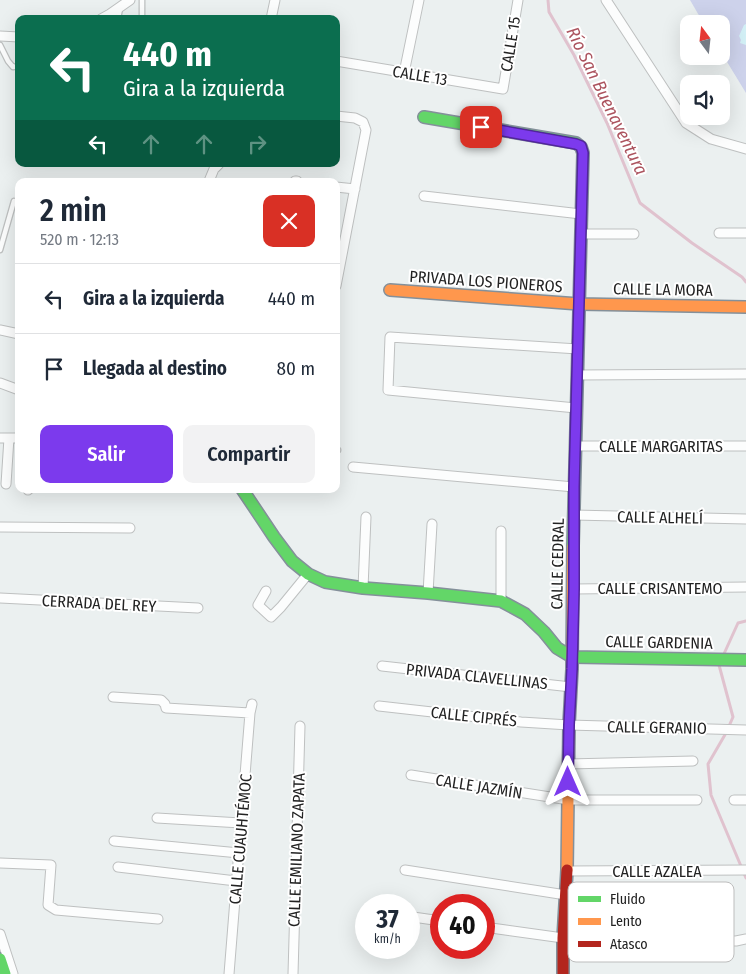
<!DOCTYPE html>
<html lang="es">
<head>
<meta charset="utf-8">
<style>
  :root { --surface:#fff; --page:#f2f2f3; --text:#1f2937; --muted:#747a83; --line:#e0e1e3; --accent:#7c3aed }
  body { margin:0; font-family:"Fira Sans Condensed",sans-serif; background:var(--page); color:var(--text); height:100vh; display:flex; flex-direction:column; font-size:19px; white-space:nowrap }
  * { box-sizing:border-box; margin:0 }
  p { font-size:16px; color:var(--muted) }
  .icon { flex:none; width:28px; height:28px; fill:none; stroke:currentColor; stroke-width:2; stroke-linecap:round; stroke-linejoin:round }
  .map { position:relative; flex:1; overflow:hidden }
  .drawer { position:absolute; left:15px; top:178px; width:325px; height:315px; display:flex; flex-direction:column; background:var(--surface); border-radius:10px; box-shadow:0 5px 20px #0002 }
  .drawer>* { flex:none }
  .top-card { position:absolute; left:15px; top:15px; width:325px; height:152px; border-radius:10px; box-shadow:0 5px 20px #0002; background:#0b6e4f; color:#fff; overflow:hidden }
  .needle { width:32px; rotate:345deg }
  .controls { position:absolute; left:680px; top:15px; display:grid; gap:10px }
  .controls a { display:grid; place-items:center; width:50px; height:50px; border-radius:10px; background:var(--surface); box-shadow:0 5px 20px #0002; font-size:25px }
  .speed { position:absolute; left:355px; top:894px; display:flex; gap:10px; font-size:25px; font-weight:700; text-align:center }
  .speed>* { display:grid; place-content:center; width:65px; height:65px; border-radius:50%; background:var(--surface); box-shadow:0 5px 20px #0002; line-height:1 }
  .speed small { font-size:12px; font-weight:400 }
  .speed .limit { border:8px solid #d22; background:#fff; color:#111 }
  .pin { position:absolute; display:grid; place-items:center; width:42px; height:42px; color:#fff; margin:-21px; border-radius:10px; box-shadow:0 2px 8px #0006 }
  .me { position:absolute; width:55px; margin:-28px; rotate:0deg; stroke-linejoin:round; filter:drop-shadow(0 0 4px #0008) }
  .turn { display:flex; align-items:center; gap:18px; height:105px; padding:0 25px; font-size:22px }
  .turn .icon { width:65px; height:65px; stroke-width:2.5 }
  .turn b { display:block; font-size:35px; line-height:42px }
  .lanes { display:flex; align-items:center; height:48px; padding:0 25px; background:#0003; justify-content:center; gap:25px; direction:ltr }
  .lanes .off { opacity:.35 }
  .round { display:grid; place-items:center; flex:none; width:52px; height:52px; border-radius:10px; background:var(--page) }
  .summary { display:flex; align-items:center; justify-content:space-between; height:85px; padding:0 25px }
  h1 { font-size:30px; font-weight:600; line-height:38px }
  .button { display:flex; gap:10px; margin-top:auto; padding:10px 25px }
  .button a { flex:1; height:58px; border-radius:10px; background:var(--accent); color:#fff; font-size:20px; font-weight:600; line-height:58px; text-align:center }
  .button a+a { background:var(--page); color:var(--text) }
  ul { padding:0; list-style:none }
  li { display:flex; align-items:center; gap:15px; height:70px; padding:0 25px; border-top:1px solid var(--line) }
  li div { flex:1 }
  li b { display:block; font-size:19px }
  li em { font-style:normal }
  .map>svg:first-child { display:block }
  .grass { fill:#cdd2eb }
  .sand { fill:#d3f0f6 }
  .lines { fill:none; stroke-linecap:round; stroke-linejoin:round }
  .stream { stroke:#e0c2ce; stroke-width:3 }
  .lane-casing { stroke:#bec0c0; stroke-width:7 }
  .street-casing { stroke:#bec0c0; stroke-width:11 }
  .fast-casing { stroke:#84909a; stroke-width:14 }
  .slow-casing { stroke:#84909a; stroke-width:14 }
  .jam-casing { stroke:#84909a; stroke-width:14 }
  .lane { stroke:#fcfdfd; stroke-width:4.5 }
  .street { stroke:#fcfdfd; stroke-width:9 }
  .fast { stroke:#63d668; stroke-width:11 }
  .slow { stroke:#ff974d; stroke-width:11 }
  .jam { stroke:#b3261e; stroke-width:11 }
  .route-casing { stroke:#51269a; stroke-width:12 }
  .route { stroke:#7c3aed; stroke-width:9 }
  .labels { text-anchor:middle; stroke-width:4; stroke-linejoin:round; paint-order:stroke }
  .street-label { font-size:16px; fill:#222; stroke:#fff }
  .water-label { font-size:18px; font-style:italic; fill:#ac545f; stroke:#fff }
  .key { fill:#fff; stroke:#bdbdbd; stroke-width:1 }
  .key-label { font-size:14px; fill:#222 }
</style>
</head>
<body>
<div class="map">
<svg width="746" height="974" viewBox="0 0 746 974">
  <rect width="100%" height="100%" fill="#ebf0f0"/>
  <path class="grass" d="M690 0H746V93L721 52V24H704Z"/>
  <path class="sand" d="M746 24V45L740 43 741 40 739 36 744 25Z"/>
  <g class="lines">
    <path class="stream" d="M548 0 549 12 574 55 607 123 640 203 692 243 742 277 746 282
      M723 656 738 623 746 621
      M720 662 719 665 733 717 726 733 708 764 711 795 746 878"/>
    <g class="lane-casing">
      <path id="lane" d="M118 19 120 8
        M142 19V0
        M0 45 8 61 13 67 19 66
        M0 250 14 201
        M336 450H338"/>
    </g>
    <g class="street-casing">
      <path id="street" d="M606 0 686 123 711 139 746 149
        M101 19 110 14 130 0
        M271 19 275 0
        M0 36 19 37
        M336 61 503 89 518 0
        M404 73 419 0
        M336 116 355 118 363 122 366 130 336 286
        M209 181 214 169 219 164
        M295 181H297
        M336 187 355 189
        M424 196 581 214
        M719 233H746
        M581 234H634
        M0 330 19 334
        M577 375 746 374
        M0 383 19 390
        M576 408 388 390 390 337 578 349
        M0 438H19
        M575 446H746
        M353 467 574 487
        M6 484 9 438
        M28 490 29 489
        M574 515 746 519
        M0 527 130 528
        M501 531V601
        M363 588 366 517
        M574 589 746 587
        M266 591 258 605 271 617 281 607 308 574
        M428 593 432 524
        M0 598 198 608
        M382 666 571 687
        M113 697 161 700 165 704 166 708 250 713
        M379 706 521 722 569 725 746 730
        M568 764 693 761
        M411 775 569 800H697
        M734 800H746
        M157 818 241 823
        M114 841 239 853
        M0 863 51 865 48 905 56 910 158 919
        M118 867 236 881
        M405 870 566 895
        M567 871 746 870
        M413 917 441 921
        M484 927 563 938 736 941 746 939
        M0 934 13 974
        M229 974 250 713 252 704
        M293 974 300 726"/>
    </g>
    <g class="fast-casing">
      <path id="fast" d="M424 117 576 143 581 147 583 153 573 546
        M242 489 274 537 292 561 308 574 325 582 363 588 428 593 501 601 525 614 544 632 557 648 572 657 746 660
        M0 959 5 974"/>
    </g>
    <g class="slow-casing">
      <path id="slow" d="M390 290 579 304 746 307
        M567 870 569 725 572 669 573 546"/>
    </g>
    <g class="jam-casing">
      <path id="jam" d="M563 974V938L567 870"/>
    </g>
    <use href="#lane" class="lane"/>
    <use href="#street" class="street"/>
    <use href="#fast" class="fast"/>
    <use href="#slow" class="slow"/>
    <use href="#jam" class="jam"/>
  </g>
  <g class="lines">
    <g class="route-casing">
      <path id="route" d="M481 127 576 144 581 146 583 153 574 487V589L572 669 569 725 568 782"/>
    </g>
    <use href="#route" class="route"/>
  </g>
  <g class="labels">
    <g class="street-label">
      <text transform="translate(510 44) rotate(-81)" y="6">CALLE 15</text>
      <text transform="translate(420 75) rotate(9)" y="6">CALLE 13</text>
      <text transform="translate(486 281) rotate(4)" y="6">PRIVADA LOS PIONEROS</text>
      <text transform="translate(663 289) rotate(1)" y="6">CALLE LA MORA</text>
      <text x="661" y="452">CALLE MARGARITAS</text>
      <text transform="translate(660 517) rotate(1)" y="6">CALLE ALHELÍ</text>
      <text transform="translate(557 564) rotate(-89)" y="6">CALLE CEDRAL</text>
      <text x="660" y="594">CALLE CRISANTEMO</text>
      <text transform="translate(99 603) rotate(3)" y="6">CERRADA DEL REY</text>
      <text transform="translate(659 642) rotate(1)" y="6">CALLE GARDENIA</text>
      <text transform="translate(477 676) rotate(6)" y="6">PRIVADA CLAVELLINAS</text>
      <text transform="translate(474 716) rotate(6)" y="6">CALLE CIPRÉS</text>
      <text transform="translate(657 727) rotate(1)" y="6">CALLE GERANIO</text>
      <text transform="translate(479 786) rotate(9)" y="6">CALLE JAZMÍN</text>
      <text transform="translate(240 839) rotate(-85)" y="6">CALLE CUAUHTÉMOC</text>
      <text transform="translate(296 850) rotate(-88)" y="6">CALLE EMILIANO ZAPATA</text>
      <text x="657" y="877">CALLE AZALEA</text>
    </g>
    <g class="water-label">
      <text transform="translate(607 101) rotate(64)" y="6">Río San Buenaventura</text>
    </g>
  </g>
  <rect x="568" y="882" width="166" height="80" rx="8" class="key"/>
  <rect x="578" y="896" width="23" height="6" fill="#63d668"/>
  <rect x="578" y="918" width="23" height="7" fill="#ff974d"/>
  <rect x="578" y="941" width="23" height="6" fill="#b3261e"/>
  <g class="key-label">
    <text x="610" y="904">Fluido</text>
    <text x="610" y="926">Lento</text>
    <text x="610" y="949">Atasco</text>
  </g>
</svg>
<div class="controls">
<a><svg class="needle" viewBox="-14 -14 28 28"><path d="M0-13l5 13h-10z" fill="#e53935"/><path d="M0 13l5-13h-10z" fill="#747a83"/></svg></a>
<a><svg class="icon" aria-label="sound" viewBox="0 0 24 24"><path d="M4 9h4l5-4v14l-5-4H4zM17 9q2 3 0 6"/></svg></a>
</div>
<div class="speed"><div>37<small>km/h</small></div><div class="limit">40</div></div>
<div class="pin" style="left:481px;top:127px;background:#d93025"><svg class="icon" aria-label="arrive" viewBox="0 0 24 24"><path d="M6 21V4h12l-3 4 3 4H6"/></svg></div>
<svg class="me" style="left:568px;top:782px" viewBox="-20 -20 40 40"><path d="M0-17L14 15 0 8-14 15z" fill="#7c3aed" stroke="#fff" stroke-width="4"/></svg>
<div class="top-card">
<div class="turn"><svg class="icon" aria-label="left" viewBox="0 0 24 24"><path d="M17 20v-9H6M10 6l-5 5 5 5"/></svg><div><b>440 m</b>Gira a la izquierda</div></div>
<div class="lanes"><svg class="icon" aria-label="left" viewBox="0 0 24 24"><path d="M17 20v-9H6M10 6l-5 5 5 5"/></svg><svg class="icon off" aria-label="ahead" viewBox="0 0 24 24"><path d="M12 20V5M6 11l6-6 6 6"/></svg><svg class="icon off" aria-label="ahead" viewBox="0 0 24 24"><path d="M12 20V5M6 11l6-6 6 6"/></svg><svg class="icon off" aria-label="right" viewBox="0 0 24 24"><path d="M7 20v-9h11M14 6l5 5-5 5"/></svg></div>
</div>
<section class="drawer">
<div class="summary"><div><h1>2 min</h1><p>520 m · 12:13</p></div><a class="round" style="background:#d93025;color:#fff"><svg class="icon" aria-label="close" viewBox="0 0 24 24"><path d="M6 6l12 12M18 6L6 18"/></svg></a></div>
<ul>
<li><svg class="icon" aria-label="left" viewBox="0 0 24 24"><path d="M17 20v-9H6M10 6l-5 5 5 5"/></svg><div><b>Gira a la izquierda</b></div><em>440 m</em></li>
<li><svg class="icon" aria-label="arrive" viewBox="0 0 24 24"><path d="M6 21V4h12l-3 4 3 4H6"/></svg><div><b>Llegada al destino</b></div><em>80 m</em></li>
</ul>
<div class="button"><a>Salir</a><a>Compartir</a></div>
</section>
</div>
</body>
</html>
